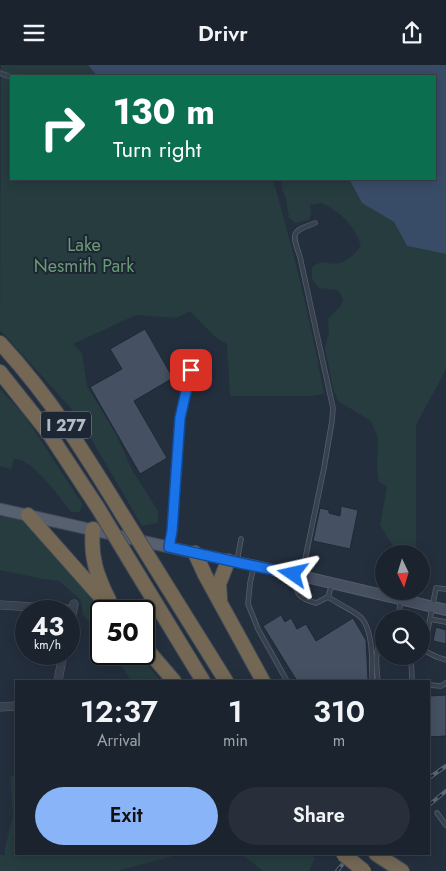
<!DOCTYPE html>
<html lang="en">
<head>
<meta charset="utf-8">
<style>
  :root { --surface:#1b232e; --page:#282f3a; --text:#f1f3f6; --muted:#a0a4aa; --line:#39404a; --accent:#8ab4f8 }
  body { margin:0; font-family:Jost,sans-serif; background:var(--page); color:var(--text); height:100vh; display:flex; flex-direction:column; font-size:19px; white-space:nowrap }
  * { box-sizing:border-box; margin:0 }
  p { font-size:16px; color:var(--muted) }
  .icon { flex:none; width:28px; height:28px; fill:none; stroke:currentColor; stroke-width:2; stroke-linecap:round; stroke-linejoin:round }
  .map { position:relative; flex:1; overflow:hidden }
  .side { position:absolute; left:15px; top:615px; width:415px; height:175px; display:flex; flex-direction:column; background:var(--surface); border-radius:0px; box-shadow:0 2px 12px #0003,0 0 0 1px var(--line) }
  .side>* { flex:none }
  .guide { position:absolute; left:10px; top:10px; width:426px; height:105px; border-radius:0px; box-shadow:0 2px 12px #0003,0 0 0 1px var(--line); background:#0b6e4f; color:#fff; overflow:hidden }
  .needle { width:32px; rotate:176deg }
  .controls { position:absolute; left:375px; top:480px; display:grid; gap:10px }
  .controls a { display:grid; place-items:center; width:55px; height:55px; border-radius:50%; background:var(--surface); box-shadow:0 2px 12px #0003,0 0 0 1px var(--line); font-size:25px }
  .speed { position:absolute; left:15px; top:535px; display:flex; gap:10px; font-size:25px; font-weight:700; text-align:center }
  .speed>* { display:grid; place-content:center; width:65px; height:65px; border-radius:50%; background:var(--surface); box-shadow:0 2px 12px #0003,0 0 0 1px var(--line); line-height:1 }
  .speed small { font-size:12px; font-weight:400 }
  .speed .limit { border:2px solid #111; border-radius:8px; background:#fff; color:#111 }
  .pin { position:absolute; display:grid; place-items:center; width:42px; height:42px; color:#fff; margin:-21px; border-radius:10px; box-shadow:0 2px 8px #0006 }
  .me { position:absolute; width:55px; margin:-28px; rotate:281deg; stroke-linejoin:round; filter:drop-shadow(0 0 4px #0008) }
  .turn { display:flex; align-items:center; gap:18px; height:105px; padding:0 20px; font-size:22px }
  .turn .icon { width:65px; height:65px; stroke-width:2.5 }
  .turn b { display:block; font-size:35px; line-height:42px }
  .eta { display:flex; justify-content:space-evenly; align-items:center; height:85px; text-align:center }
  .eta b { font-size:30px; font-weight:600; line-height:35px }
  .cta { display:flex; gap:10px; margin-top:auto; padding:10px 20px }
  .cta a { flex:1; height:58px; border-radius:30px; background:var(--accent); color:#111; font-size:20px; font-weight:600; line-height:58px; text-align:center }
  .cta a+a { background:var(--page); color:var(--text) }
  header { display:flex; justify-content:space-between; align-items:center; height:65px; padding:0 20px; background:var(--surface); font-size:22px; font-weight:600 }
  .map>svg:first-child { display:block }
  .green { fill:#263c3f }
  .water { fill:#394c67 }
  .building { fill:#455162; stroke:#1f2835 }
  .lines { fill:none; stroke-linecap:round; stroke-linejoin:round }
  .service-casing { stroke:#565f6c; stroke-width:5.5 }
  .minor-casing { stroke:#565f6c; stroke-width:9 }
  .secondary-casing { stroke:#565f6c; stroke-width:12 }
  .primary-casing { stroke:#414a57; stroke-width:13 }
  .motorway-casing { stroke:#434c59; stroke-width:16 }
  .service { stroke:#38414e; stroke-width:4 }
  .minor { stroke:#38414e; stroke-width:8 }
  .secondary { stroke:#465061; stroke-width:10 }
  .primary { stroke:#56606e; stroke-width:11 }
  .motorway { stroke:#746855; stroke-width:14 }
  .rail-casing { stroke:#5a6575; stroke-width:4 }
  .rail { stroke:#1d2633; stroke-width:2; stroke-dasharray:5.5; stroke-linecap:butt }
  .motorway-bridge-casing { stroke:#434c59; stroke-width:16; stroke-linecap:butt }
  .motorway-bridge { stroke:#746855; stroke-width:14 }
  .route-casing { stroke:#114b97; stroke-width:12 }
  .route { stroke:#1a73e8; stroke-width:9 }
  .labels { text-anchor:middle; stroke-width:4; stroke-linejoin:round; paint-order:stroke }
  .shield { fill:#1d2633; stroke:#878f9c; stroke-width:1 }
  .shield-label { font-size:16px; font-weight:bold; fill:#b4bcc9 }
  .park-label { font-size:18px; fill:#6b9a76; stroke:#1d2633 }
</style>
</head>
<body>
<header><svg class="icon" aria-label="menu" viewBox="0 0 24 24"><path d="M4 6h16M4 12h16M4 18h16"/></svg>Drivr<svg class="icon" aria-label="share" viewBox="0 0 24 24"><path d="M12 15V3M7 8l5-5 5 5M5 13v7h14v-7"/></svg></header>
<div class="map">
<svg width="446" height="806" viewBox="0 0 446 806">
  <rect width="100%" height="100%" fill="#242f3e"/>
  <path class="green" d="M1 0H88L97 11H11V114H273C293 185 311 256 324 329L310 331H230L227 279 214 271 190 246 176 253 136 250 73 279 82 288 87 321 117 371 132 405 158 446V458L142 461 78 351 0 265Z
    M282 114H349L362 138 394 157 407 181 446 189V304L416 360V489H398L380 460 387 422 379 417 377 404 378 373 371 356 338 336 333 323 325 283 329 267 328 254 340 242 343 234 338 225 319 223 312 215V202C324 193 327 201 339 198 349 196 355 188 361 181 353 158 343 150 322 138L310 140 311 151 308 155 295 158 289 153 286 134 281 122Z
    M0 324 24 350 83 440 79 447H71C60 433 32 392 14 394L11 404 0 401Z
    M0 452H8L27 457 102 546 101 572 83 550 81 535 59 516 43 514 0 505Z
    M114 589H138L161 616H131Z
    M10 711H16V789H175L174 791 117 806H0V790H5V783L13 751Z
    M241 789H310L315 793 309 806H263Z"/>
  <path class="water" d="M88 0H446V189L407 181 394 157 362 138 349 114H435V11H97Z"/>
  <path class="building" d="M145 264 173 313 134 336 167 393 140 409 90 322 122 304 110 284Z
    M341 441 358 445 350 484 313 476 320 443 329 445V448L340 451Z
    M281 550 285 557 291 553 297 564 306 559 316 576 353 553 366 575 368 614 364 616H297L263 561Z
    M436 562 446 565V579L433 576Z
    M446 630V671L429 672V631Z"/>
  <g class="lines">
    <g class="service-casing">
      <path id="service" d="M0 8 11 12
        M169 481 172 466 180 353 191 305
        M237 496 241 474
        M254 501 250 518 248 539 258 564 287 616
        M302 509 324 403 332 356 333 343 300 192C292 168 290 167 315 158
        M293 510C297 529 297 533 316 538L328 532 332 519
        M328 532C337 538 348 543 358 550 374 561 372 599 372 616
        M399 554 400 535
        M430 554 446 557
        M427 569 436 523 446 524
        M421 584 437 592 446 595
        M411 591 412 616
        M378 616C376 600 374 584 384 570
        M429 620 441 621 446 618
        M437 748 446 760"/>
    </g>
    <g class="minor-casing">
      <path id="minor" d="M0 540 67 544 71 549
        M69 564 74 539
        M58 616 63 589
        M0 642 16 641"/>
    </g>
    <g class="secondary-casing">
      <path id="secondary" d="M195 488 293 509 446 545"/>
    </g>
    <g class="primary-casing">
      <path id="primary" d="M0 444 195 488"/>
    </g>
    <g class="motorway-casing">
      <path id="motorway" d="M0 278C50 332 84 387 122 449
        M0 307 50 370 98 443
        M28 450 113 546
        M93 464C90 492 97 511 109 535
        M195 488 205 510 263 616
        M130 496 203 616
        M155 502 226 616
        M220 534 219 519 228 496
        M144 581 174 616
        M376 789 402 806"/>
    </g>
    <use href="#service" class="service"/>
    <use href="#minor" class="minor"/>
    <use href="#secondary" class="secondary"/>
    <use href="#primary" class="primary"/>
    <use href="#motorway" class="motorway"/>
    <g class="rail-casing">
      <path id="rail" d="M429 713 446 701
        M429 740 446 726
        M337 806 351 789"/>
    </g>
    <use href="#rail" class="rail"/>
    <g class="motorway-bridge-casing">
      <path id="motorway-bridge" d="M98 443 130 496
        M122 449 155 502
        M343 789 364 806"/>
    </g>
    <use href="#motorway-bridge" class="motorway-bridge"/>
  </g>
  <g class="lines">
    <g class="route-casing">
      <path id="route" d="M191 305 180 353 172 466 169 482 240 498 293 509"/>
    </g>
    <use href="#route" class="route"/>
  </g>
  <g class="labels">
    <rect class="shield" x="41" y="346.5" width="50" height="27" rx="4"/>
    <g class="shield-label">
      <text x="66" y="366">I 277</text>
    </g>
    <g class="park-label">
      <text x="84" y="186">Lake<tspan x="84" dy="21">Nesmith Park</tspan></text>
    </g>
  </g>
</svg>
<div class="controls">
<a><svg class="needle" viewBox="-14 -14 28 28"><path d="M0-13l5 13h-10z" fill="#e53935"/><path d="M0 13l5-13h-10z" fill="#a0a4aa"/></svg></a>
<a><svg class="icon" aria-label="search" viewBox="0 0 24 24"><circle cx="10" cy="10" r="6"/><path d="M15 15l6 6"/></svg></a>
</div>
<div class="speed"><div>43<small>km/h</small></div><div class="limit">50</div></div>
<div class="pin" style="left:191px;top:305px;background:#d93025"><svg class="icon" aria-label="arrive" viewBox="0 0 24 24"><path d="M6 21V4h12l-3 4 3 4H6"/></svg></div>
<svg class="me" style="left:293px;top:509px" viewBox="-20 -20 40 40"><path d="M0-17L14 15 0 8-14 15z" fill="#1a73e8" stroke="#fff" stroke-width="4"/></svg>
<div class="guide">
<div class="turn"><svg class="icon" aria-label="right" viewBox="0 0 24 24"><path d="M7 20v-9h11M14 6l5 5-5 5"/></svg><div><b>130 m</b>Turn right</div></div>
</div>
<section class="side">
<div class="eta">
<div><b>12:37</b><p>Arrival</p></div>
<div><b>1</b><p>min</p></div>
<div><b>310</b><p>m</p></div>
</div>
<div class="cta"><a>Exit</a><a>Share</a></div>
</section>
</div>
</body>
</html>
